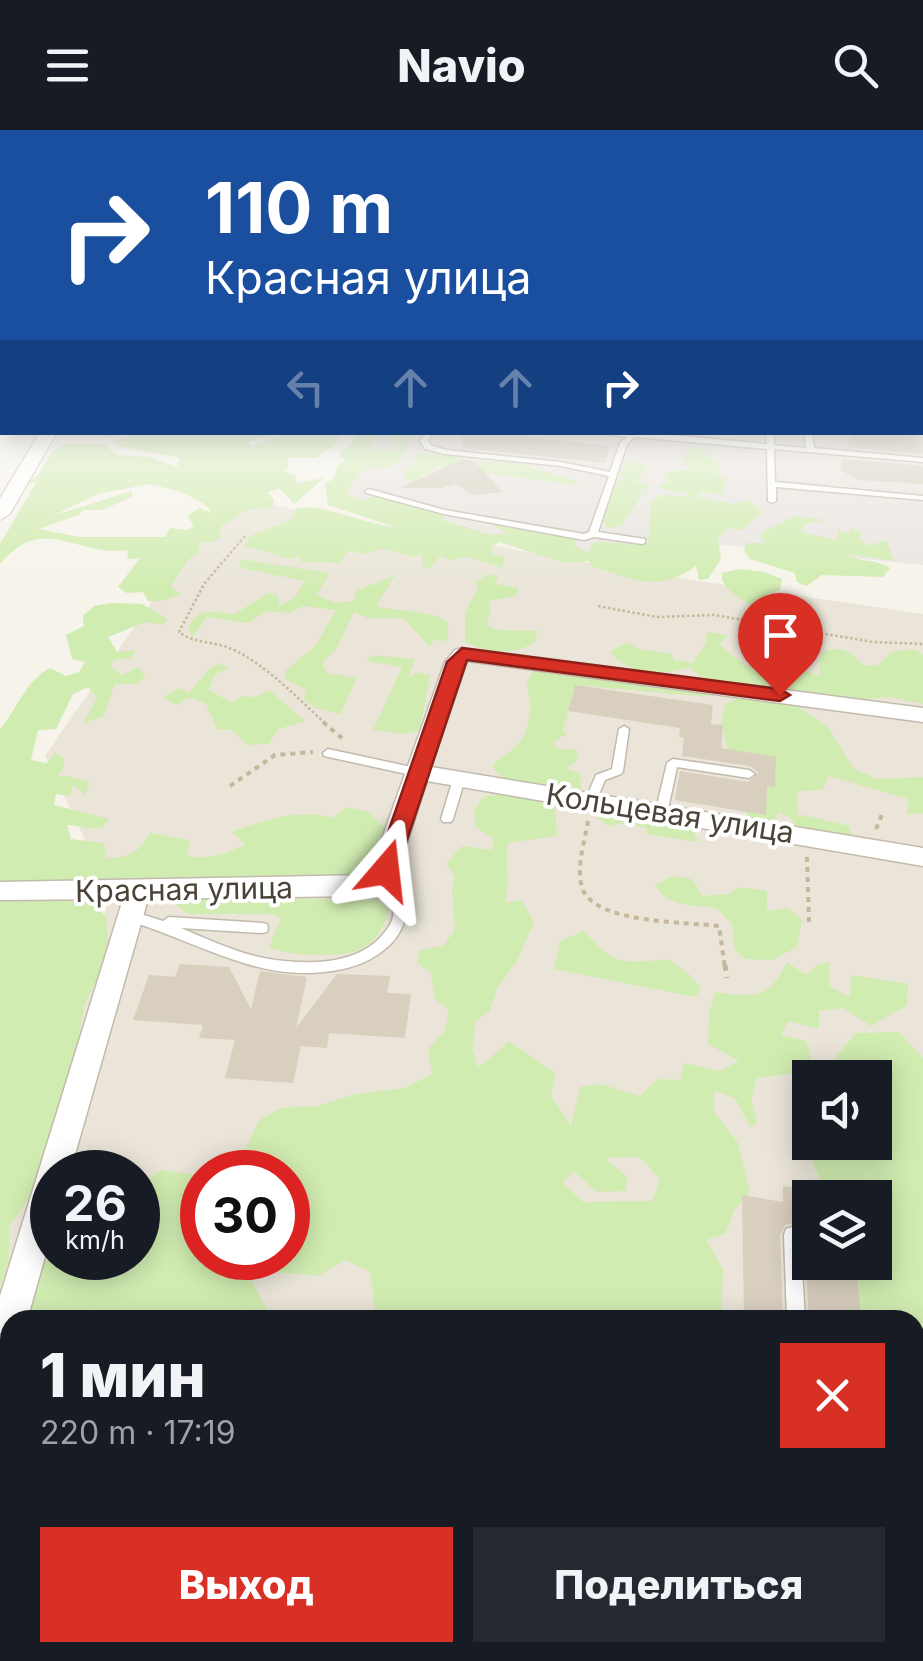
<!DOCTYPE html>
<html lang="ru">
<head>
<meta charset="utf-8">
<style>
  :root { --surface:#171b24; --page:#242831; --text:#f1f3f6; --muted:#9ea1a6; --accent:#d93025 }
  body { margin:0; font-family:Inter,sans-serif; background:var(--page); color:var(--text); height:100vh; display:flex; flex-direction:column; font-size:38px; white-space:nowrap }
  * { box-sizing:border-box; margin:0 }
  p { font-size:32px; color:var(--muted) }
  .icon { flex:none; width:55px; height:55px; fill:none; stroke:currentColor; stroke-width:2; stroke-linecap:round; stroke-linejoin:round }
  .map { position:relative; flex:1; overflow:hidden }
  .sheet { position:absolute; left:0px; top:1180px; width:925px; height:352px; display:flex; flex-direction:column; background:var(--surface); border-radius:30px 30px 0 0; box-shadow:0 5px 25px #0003 }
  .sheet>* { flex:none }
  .hud { position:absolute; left:0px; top:0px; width:925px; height:305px; box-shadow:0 5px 25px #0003; background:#1a4fa0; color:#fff; overflow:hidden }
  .fabs { position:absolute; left:792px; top:930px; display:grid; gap:20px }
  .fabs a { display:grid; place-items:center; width:100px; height:100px; border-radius:0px; background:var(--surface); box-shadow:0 5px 25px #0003; font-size:50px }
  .speed { position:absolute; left:30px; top:1020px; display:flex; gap:20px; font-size:50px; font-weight:700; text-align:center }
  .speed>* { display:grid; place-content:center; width:130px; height:130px; border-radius:50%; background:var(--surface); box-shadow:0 5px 25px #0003; line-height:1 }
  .speed small { font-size:25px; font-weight:400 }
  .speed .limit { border:15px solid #d22; background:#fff; color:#111 }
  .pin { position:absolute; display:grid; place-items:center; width:85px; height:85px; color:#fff; margin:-102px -42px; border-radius:50% 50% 50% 0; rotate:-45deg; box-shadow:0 0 10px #0007 }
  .pin .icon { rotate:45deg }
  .me { position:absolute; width:110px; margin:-55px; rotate:17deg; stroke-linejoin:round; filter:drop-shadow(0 0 8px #0008) }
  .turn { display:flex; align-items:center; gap:35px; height:210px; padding:0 40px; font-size:45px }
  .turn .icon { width:130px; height:130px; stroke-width:2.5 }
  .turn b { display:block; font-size:70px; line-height:85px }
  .lanes { display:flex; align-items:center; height:95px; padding:0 40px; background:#0003; justify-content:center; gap:50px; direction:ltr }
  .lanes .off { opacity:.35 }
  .round { display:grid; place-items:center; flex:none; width:105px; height:105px; border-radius:0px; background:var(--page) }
  .headline { display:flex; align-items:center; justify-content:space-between; height:170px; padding:0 40px }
  h1 { font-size:60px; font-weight:800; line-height:75px }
  .button { display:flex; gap:20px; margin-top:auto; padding:20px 40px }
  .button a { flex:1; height:115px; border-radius:0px; background:var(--accent); color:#fff; font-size:40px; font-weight:800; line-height:115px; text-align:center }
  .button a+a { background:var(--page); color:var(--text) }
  header { display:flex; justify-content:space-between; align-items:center; height:130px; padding:0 40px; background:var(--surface); font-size:45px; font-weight:800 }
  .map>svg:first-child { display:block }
  .residential { fill:#eae5d8; fill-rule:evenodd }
  .industrial { fill:#e9e4df }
  .green { fill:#d1ecb1; fill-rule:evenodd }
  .building { fill:#d8cfbf }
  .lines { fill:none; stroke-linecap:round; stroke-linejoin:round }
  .service-casing { stroke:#c2bbac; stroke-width:3 }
  .minor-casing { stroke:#c2bbac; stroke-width:3 }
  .tertiary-casing { stroke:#c2bbac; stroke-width:2 }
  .path-far2 { stroke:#c5b79c; stroke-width:2.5; stroke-dasharray:2.5 2.5; stroke-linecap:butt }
  .path-far1 { stroke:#c5b79c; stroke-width:4; stroke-dasharray:5 5; stroke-linecap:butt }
  .path { stroke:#c5b79c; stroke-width:5; stroke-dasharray:6 6; stroke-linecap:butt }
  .service { fill:#fff; fill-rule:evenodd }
  .minor { fill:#fff; fill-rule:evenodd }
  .tertiary { fill:#fff; fill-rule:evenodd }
  .route { fill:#d93025; stroke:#8d1f18; stroke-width:2.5 }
  .labels { text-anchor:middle; stroke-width:8; stroke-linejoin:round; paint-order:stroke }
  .street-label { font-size:30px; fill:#4b4337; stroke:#fff }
</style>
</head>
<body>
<header><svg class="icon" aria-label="menu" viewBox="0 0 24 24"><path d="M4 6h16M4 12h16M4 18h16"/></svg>Navio<svg class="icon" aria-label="search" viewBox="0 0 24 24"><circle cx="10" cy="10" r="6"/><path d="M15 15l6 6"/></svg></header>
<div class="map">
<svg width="923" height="1531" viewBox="0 0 923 1531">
  <rect width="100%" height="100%" fill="#f6f3ea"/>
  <path class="residential" d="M250 371 638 442 923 484V1531H0V1115L111 763 45 626 208 390ZM810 948H875V1012H810ZM52 1042H138V1128H52ZM202 1042H288V1128H202ZM810 1068H875V1132H810ZM10 1190H915V1522H10Z"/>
  <path class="industrial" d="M923 284V435L686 411 607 435 332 362 378 303 922 302Z"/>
  <path class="green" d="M104 303H273L248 312 251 316 287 303H342L332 318 324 320 317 328H287L289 337 284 342 297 346 296 353 324 348 294 374 280 359 267 362 274 370 272 378 248 380 220 397 221 407 212 412 198 413 200 422 188 430 170 457 181 464 163 471H148L143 462 127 463 118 457 140 428 128 429 127 420C77 428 44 381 0 434V414L36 353H28L39 344 53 321 66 314H103L118 325 150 327 177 337 180 328 118 316 112 311 129 308V304L107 308 100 305ZM150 354C170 359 200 365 212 383L199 378 187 386 194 396 187 400 170 398 165 407H80L38 399 79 385 83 380H102L132 367V361L52 386 98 364Z
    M350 303H378L368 318 394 321 400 317 391 310 395 304 419 303 407 313C406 334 387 340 369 336L359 344 347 363 362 370 373 366 445 385 443 390 488 404H509L484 391 575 409V416L589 423 591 414C611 408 628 418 648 413L651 372 661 365 686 366 685 362 668 361 657 355 668 352 664 346 670 341 688 340 683 326 691 322 689 318 699 317 722 337 715 343 726 350 722 365 701 362 698 367 734 374 749 370 762 382 743 400 728 398 718 408 721 429 708 449 699 450 696 436C657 464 633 449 591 436L589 431 564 433 499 412 492 417V424L505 427 502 438 469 427 449 430 440 426 432 437 424 438 421 423 414 427 383 419 363 424 349 420 339 433 302 432 298 426 291 429 244 416 251 405 291 390 296 378C325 373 366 395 398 398L328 375 325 354 333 349 338 334 347 331 340 328 339 322 349 316 355 305Z
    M439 323 479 332 516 333 580 352 576 355 471 341 476 339 432 335 438 338 419 347 417 357 406 349 403 340 416 333 413 329 416 324Z
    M629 331 643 335 647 340 635 351 650 355 648 360 638 359 643 363 622 395 608 398 602 390 614 358H622L615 355 626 348 618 345Z
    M795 386 826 390 805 394 801 402 837 410V399L849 404 850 398 862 402 860 409 868 416 886 410 894 431 846 424C858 433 876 428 890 438L883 447 822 445 806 456 797 452 795 443 750 429 744 421 747 413H767L760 408 761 403Z
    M240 429 330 443 316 465 336 473 354 471 356 461 395 445 376 476C399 482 428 480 447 491L449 504 446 511 434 510 430 517 403 488H367L354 482 336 519 322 533 327 543 357 548 340 584 318 579 304 570 306 560 285 549V541L316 515 336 480 303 476 290 483 267 481 248 493 207 487 192 507 188 499C197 477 212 481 233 485L268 463 277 465 280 476 295 467 305 451 240 438Z
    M739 439 764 442 782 449 780 460 767 464V478C745 475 736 468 722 451V443Z
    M489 444 498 446 495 454 518 458 516 466 488 471 491 480 486 495 498 500 538 501 534 513C510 526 489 523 465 512V483L479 456 474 453Z
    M112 473 142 474 168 489 163 495 146 492 108 507 117 522 136 520 130 528 114 530 111 538 122 545 138 537 146 545 137 554H115L103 587 83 593 97 568 88 557 73 564 56 599 38 600 31 630 47 633 55 623 63 627 64 637 57 647 69 646 90 652 85 665 73 654 70 666 56 664 54 675 109 689 101 699 67 695 71 709 104 713 106 728C129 728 139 723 150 703L190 710 187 726C209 730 225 725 245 714L232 702C265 690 298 678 333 688L347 677 368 682 384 697 369 734 345 747 0 753V599C16 581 26 550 50 538L66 546 79 542 85 532 72 529 66 505 84 496 83 486 94 476Z
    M707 502 728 505 719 515 747 536 770 531 819 545 821 523C844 513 848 523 866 536L878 535 892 522 914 519 923 525V574L889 567 865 569 704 549 689 537C660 546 630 546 610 522L627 512 638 519 672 524 674 530 693 533 706 513Z
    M371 525 415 529 408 548 418 542 430 546 420 600 406 604 373 600 402 537 366 531Z
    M220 533 228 539 215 544 209 560 232 573 242 566 255 567 269 560 305 591 278 599 269 614 248 615 232 600 217 599 206 574 189 567 177 575 163 568 178 558 189 563 210 538Z
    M536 537 714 562 709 567 575 555 563 599 567 605 553 611 558 619 578 620 576 632 566 638 580 644 581 660C555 664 507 660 492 637 499 626 507 625 516 616 532 601 533 571 526 553Z
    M740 568 795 575 827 596 854 639 877 649 923 647V683L907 685 908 669 829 646 822 660 798 661V684L849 696 852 708 799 702 791 688 779 683 769 696 749 692 746 682 767 656H775L776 627 728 620 721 592 725 574Z
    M507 664 555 676 557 706 508 713C505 736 511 751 505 773L522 770 534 793 516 832 497 859 489 882 476 891 472 918 478 938 509 911 555 943 551 966 571 996 580 957 601 954 640 966 658 949 680 950 684 933 720 941 739 931 708 914 709 884 715 862C752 868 769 870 787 832L806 845 817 835 829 832V856L850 867 851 845 908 854 907 875 871 896 843 878 819 881V899L788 891 781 905 806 911 812 935 796 943 757 948 751 970 757 991 751 998 735 968 714 961V982L738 1013 750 1063 735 1079 725 1104 706 1110 723 1139 721 1186 712 1190H371L375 1181 370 1142 345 1130 318 1146 246 1139 269 1184 268 1190H25L52 1110V1128H138V1056L161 1040 202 1046V1128H288V1042H222L238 1035 259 990 281 978 318 976 356 964 405 958 432 944 428 919 445 900 449 880 435 869 431 843 417 833 419 820 443 816 455 800 452 761 455 747 446 734 462 716 491 720 494 709 476 697 474 680 485 666ZM640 1027 660 1050 652 1071 583 1072 562 1052 575 1042 596 1062 626 1061 627 1047 605 1028Z
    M602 682 655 688 693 698 698 712 646 704 647 698 626 692 608 696 596 686Z
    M673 746 692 749 702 766 729 764 738 757 767 761V781L788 778 802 790 797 817 773 830 744 829 734 819 732 794 716 778C692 775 669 778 655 755Z
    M51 766 93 770 106 787 109 824 84 876 74 935 35 1060 9 1097V1130L0 1157V768Z
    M181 767 377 770 389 779C385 795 378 809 363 818 345 829 286 826 269 817L281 788 271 784H189L177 776Z
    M584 801C615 836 622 834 668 829L689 844 701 859 695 867 554 839 560 811Z
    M899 902 923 928V1216L915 1217V1190H864L860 1185 856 1133 875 1132V1068C821 1067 818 1057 807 1005L810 1012H875V948L840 947 835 943 837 925 856 903Z
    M915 1242H923V1425L915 1427Z
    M10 1284V1425L0 1422V1293Z
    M171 1522 304 1523 312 1531H167Z
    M381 1523 873 1522 880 1531H366Z"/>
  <path class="building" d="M463 302H482L610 316 605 333 462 318Z
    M851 302H923V324L847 317Z
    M843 329 923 336V354L858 350 840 340Z
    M462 330 474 331 502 362 473 365 455 354 442 358H399Z
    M575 555 713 575 711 594 723 595 721 618 776 627 775 657 767 656 766 685 675 670 680 641 748 652 759 643 750 636 682 626 684 608 679 607 680 598 568 581Z
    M180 834 229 837 251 879 260 841 307 847 296 898 337 844 390 846 387 863 411 864 405 908 329 903 327 918 301 916 293 953 225 948 235 910 199 908 203 895 133 890 149 845 175 847Z
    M783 1056 810 1061V1132H856L861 1190H809L804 1105 802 1098 793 1093 785 1095 780 1105 783 1190H744L742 1065 783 1072Z"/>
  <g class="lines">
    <g class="service-casing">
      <path id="service" d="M922 289H923V293H922Z
        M426 302H433L428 311 431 315 446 320 561 332 610 342 620 313 627 307 595 302H640L767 314 766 302H774V315L806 318 804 302H812L814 318 923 328V332L774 319 775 352 923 366V370L776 357V371L772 373 768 371 767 319 635 307 627 314 598 402 645 409V413L642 414 594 407 584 410 444 384 366 363 365 361 369 359 445 380 584 404 589 402 609 346 561 336 445 324 425 319 420 311Z
        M519 302H527V303L523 305Z
        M624 596 629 599 623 641 621 644 605 650 595 674H587L585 671 596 645 612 639 619 599Z
        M328 619 416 638 422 642 416 646 324 626 323 623Z
        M673 629 749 640 755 644 749 648 677 637 667 684 661 688 655 684 667 633Z
        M459 645 465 649 453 689 451 692H443L441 689 453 649Z
        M378 747C417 767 411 803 377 825 358 838 333 842 311 843 244 845 189 808 126 790L125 786 126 782 131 781 163 791 169 787 262 793 267 794 268 798 267 802 262 803 181 798C210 810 238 824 269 829 305 835 359 836 384 803 391 795 396 786 392 775 388 766 378 759 372 752Z
        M792 1097 798 1099 800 1105 805 1190H787L784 1105 786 1099Z"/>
    </g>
    <g class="minor-casing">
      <path id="minor" d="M462 518 923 578V592L467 531 431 637 923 718V736L427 651 398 740 387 759 361 766 148 769 70 1042H52V1102L27 1190H10V1207L0 1203V1166L123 769 0 770V752L369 745 445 532 455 520Z
        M915 1211H923V1247H915Z"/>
    </g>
    <g class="tertiary-casing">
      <path id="tertiary" d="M40 302H57L10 384 0 390V368Z"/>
    </g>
    <path class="path-far2" d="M245 406 204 454 179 502C195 514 214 511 232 519 268 536 297 568 326 594
      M598 476 657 487 714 485 873 512 923 514"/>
    <path class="path-far1" d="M323 592 344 610
      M230 656 275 625 313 622
      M588 691C585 711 574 742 584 762 600 793 686 792 719 796L725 838
      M876 699 883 682
      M807 727 809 794"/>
    <path class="path" d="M725 835 727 848"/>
    <use href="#service" class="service"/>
    <use href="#minor" class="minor"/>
    <use href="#tertiary" class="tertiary"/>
  </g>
  <linearGradient id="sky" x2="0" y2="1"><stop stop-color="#8dc0ed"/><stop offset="0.53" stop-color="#fbfaf6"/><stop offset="1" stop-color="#fbfaf6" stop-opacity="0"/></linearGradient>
  <rect width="923" height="461" fill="url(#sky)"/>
  <path class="route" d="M462 518 780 559 790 565 780 571 467 530 397 740 394 746H378L375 740 447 532Z"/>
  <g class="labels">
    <g class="street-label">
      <text transform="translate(670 684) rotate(9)" y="10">Кольцевая улица</text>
      <text transform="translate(184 760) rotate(-1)" y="10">Красная улица</text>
    </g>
  </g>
</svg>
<div class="fabs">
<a><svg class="icon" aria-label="sound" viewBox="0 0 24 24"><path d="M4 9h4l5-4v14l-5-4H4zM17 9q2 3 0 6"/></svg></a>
<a><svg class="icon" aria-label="layers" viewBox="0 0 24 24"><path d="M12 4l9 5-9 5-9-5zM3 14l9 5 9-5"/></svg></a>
</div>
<div class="speed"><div>26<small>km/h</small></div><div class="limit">30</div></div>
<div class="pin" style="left:780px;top:565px;background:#d93025"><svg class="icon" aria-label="arrive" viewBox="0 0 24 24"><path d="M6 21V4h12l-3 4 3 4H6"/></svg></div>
<svg class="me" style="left:386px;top:740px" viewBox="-20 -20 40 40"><path d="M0-17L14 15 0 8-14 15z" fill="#d93025" stroke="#fff" stroke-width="4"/></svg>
<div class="hud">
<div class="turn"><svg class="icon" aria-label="right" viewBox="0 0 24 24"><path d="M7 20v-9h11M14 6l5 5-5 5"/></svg><div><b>110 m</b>Красная улица</div></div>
<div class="lanes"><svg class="icon off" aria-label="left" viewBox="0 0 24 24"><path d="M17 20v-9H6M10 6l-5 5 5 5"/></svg><svg class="icon off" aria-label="ahead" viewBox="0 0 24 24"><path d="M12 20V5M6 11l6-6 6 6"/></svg><svg class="icon off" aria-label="ahead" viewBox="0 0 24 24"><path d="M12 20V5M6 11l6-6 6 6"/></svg><svg class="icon" aria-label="right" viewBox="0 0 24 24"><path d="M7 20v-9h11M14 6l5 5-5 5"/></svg></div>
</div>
<section class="sheet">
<div class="headline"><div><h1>1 мин</h1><p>220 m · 17:19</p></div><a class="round" style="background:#d93025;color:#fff"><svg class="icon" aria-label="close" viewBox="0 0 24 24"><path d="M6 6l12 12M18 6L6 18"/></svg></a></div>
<div class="button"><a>Выход</a><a>Поделиться</a></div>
</section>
</div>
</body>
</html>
